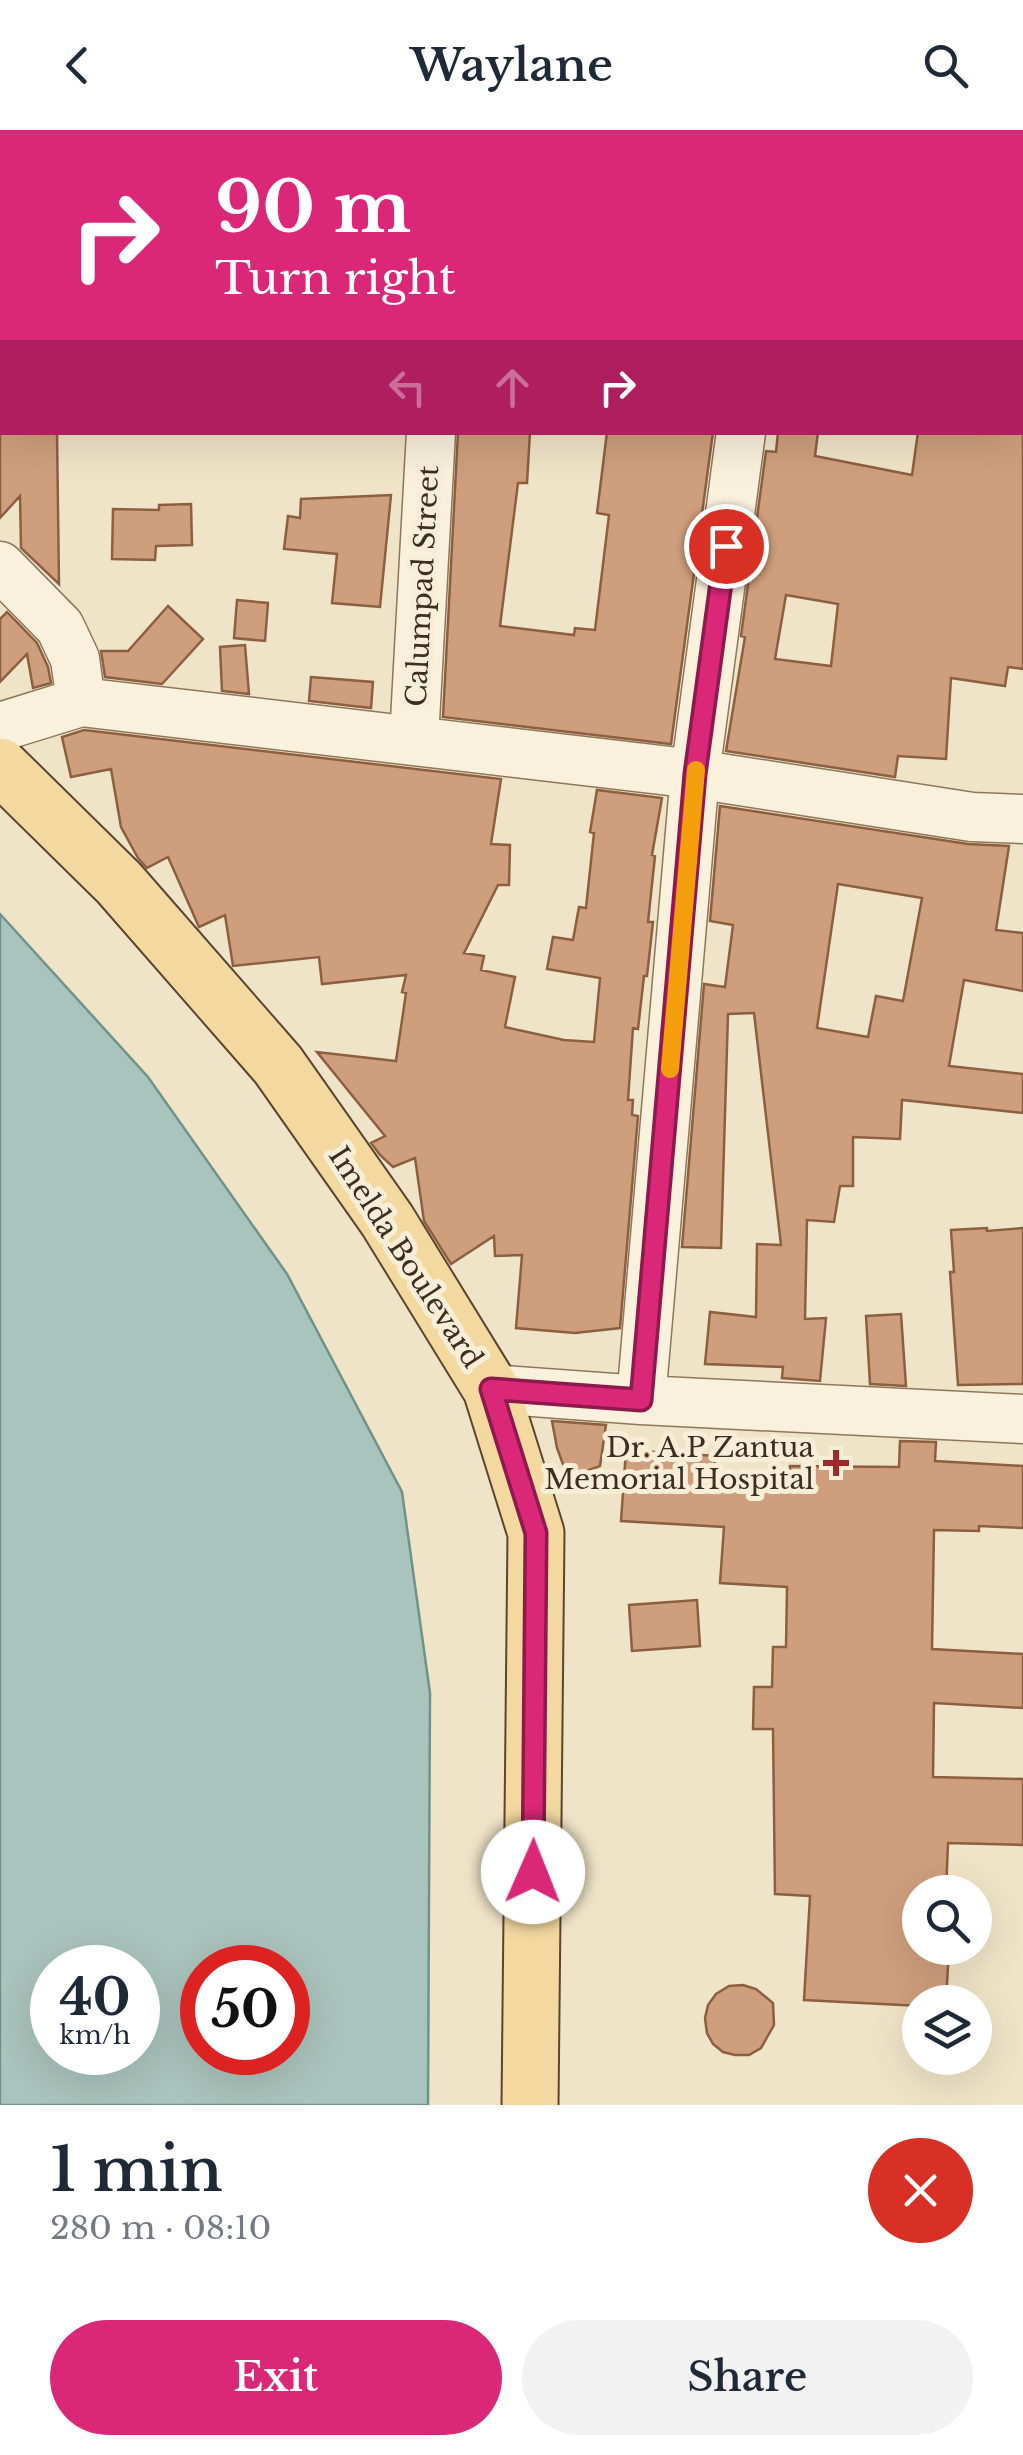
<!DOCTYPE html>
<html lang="en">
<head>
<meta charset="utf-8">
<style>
  :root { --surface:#fff; --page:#f2f2f3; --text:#1f2937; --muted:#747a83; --accent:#db2777 }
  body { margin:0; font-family:"Libre Baskerville",serif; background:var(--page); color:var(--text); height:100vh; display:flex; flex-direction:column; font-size:38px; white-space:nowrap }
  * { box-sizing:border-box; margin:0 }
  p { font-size:32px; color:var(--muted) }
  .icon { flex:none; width:55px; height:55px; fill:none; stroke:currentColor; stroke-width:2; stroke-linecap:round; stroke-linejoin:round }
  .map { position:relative; height:1975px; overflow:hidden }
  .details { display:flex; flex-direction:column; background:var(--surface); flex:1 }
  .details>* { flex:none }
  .guide { position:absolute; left:0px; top:0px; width:1025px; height:305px; box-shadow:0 10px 40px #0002; background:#db2777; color:#fff; overflow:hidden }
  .tools { position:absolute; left:902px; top:1745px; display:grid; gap:20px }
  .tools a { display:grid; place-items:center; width:90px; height:90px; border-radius:50%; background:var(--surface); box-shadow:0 10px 40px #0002; font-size:50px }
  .speed { position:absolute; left:30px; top:1815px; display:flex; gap:20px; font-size:50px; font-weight:700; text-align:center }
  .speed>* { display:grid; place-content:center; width:130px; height:130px; border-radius:50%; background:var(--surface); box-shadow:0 10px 40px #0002; line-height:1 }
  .speed small { font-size:25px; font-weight:400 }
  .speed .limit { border:15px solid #d22; background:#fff; color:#111 }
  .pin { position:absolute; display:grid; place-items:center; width:85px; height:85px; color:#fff; margin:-42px; border:5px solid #fff; border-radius:50%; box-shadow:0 2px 10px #0007 }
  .me { position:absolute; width:110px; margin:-55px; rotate:1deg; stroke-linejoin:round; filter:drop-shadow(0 0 8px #0008) }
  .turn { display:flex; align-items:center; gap:35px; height:210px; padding:0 50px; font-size:45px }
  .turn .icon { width:130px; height:130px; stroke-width:2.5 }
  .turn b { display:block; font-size:70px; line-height:85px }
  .lanes { display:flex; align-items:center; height:95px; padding:0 50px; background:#0003; justify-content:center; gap:50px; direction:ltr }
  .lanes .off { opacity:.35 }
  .round { display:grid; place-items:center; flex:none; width:105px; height:105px; border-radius:52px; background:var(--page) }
  .overview { display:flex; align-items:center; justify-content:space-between; height:170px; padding:0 50px }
  h1 { font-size:60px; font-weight:600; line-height:75px }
  .primary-button { display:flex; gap:20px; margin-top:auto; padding:20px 50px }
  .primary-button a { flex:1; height:115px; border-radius:60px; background:var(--accent); color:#fff; font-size:40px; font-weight:600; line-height:115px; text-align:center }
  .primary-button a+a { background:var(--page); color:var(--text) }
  header { display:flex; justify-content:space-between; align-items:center; height:130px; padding:0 50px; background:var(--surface); font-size:45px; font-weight:600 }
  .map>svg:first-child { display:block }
  .water { fill:#a9c4bc; stroke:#6f938a; stroke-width:2.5; fill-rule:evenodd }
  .building { fill:#cf9f7d; stroke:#8d5f41; stroke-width:2.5; fill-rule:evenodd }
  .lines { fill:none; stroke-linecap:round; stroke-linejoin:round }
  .minor-casing { stroke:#8d765c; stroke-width:51 }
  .major-casing { stroke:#5b4430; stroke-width:59 }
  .minor { stroke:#faf1dc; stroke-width:48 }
  .major { stroke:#f3d9a0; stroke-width:55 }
  .route-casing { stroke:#8e194d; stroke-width:25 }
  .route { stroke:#db2777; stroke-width:18 }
  .slow { stroke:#f59e0b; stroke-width:18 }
  .poi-dot { fill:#9e2a2b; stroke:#f7eed8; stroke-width:4 }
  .labels { text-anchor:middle; stroke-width:10; stroke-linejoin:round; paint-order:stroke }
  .street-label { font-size:28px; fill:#3d2e20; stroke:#f7eed8 }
  .poi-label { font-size:28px; fill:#3d2e20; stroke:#f7eed8; text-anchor:end }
</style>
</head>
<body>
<header><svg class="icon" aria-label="back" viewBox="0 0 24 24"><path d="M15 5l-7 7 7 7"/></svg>Waylane<svg class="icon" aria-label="search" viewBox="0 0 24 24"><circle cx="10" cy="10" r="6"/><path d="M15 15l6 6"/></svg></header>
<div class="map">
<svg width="1023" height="1975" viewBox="0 0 1023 1975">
  <rect width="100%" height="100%" fill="#f0e4c8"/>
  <path class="water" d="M0 784 148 947 287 1144 402 1362 430 1563 428 1975H0ZM52 1838H138V1922H52ZM202 1838H288V1922H202Z"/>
  <path class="building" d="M0 302H57L59 454 21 418 20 366 0 388Z
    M458 302H530L527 353H518L500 496 574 505 575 498 595 500 609 385 597 383 607 302H713L671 614 443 587Z
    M778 302H818L815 326 912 345 918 302H1023V539L1008 537 1005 556 951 548 946 629 898 626 895 647 726 621 745 507 741 506 766 321 776 322ZM786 465 838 474 831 536 775 529Z
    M391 365 380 477 332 473 337 424 284 419 288 386 300 388 301 369Z
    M191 374 192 415 156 416 155 430 112 429 113 379 159 380V375Z
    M237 470 268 473 265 511 234 508Z
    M168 476 203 509 162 554 105 547 101 521H128Z
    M7 482 37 513 48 537 51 553 33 558 27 524 0 552V489Z
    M245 515 249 564 222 561 220 517Z
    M311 547 373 552 371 578 309 571Z
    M84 600 501 649 491 714 510 715 509 755H498L464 823 484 826 481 840 515 847 505 897 564 910 594 912 600 848 547 839 553 807 573 810 579 777 586 778 594 703 590 702 597 660 662 668 652 725 655 726 648 792H653L647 846H644L638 899 633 898 628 970H633L632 985 638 986 620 1198 575 1203 516 1198 522 1125 495 1126 494 1106 451 1134 424 1091 415 1028 393 1037 380 1025 371 1013 385 1006 317 922 396 931 406 863 402 862 406 845 322 854 319 827 233 836 225 785 199 797 168 727 147 738 138 728 121 697 111 639 71 647 62 607Z
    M720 676 968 714 1009 716 996 800 1023 803V861L964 850 949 936 1023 944V983L902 970 900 1009 853 1007V1056H840L834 1092 807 1090 805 1189 826 1188 820 1251 782 1248 783 1237 705 1234 710 1182 756 1187 757 1114 781 1115 754 883 728 884 721 1118 682 1117 704 854 725 857 733 795 710 791ZM838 754 922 768 903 871 876 866 868 907 817 898Z
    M987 1098V1101L1023 1098V1254L958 1255 950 1142H954L951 1100Z
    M901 1184 906 1256 870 1254 866 1186Z
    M552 1291 606 1295 600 1336 568 1348 557 1318Z
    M900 1311 936 1312 935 1331 1023 1336V1398L979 1396V1401L934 1400 932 1519 1023 1524V1578L934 1573 933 1647 1023 1649V1715L948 1713 946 1762H920V1818H949L946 1872H920V1876L804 1870 810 1766 775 1764 773 1599H753L754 1557H772L773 1517H786L787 1457 720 1453 724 1397 621 1391 626 1320 715 1326 713 1353 789 1358 790 1336 899 1337Z
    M697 1470 700 1516 632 1521 629 1475Z
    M743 1855 756 1859 773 1873 774 1895 761 1918 749 1925H735L723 1922 713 1914 707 1903 705 1888 708 1875 716 1864 729 1856Z"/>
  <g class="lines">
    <g class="minor-casing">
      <path id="minor" d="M88 2V0
        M449 2V0
        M779 2 780 0
        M0 126H2
        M1022 168H1023
        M0 436 60 497 75 529 81 572
        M0 597 81 572 695 644 972 687 1023 689
        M414 609 431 302
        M491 1259 641 1270 1023 1289
        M641 1270 695 644 741 302"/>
    </g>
    <g class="major-casing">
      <path id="major" d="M0 636 119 753 278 935 387 1090 491 1259 536 1403 530 1975"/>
    </g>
    <use href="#minor" class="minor"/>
    <use href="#major" class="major"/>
  </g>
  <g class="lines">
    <g class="route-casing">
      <path id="route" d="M533 1742 536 1403 491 1259 641 1270 695 644 726 416"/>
    </g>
    <use href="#route" class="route"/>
    <path class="slow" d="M670 939 696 640"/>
  </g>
  <path class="poi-dot" d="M831 1318h10v10h10v10h-10v10h-10v-10h-10v-10h10z"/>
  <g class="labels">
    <g class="street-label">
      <text transform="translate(422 456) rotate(-87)" y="10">Calumpad Street</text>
      <text transform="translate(406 1127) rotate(57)" y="10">Imelda Boulevard</text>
    </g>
    <g class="poi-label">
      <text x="814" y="1327">Dr. A.P Zantua<tspan x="814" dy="32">Memorial Hospital</tspan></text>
    </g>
  </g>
</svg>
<div class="tools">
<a><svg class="icon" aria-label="search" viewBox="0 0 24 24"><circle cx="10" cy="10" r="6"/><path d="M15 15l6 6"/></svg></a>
<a><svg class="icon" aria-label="layers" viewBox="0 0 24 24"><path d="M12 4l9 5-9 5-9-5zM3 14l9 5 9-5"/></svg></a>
</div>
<div class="speed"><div>40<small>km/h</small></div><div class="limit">50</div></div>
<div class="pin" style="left:726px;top:416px;background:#d93025"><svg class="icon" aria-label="arrive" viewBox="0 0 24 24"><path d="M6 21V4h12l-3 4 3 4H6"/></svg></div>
<svg class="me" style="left:533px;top:1742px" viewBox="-20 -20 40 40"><circle r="19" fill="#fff"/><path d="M0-13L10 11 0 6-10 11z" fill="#db2777"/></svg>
<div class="guide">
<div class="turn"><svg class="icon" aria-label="right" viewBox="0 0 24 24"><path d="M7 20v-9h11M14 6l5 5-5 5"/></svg><div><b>90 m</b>Turn right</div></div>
<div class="lanes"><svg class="icon off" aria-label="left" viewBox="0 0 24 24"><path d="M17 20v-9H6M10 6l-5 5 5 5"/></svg><svg class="icon off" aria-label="ahead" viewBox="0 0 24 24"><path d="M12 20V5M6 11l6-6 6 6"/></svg><svg class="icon" aria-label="right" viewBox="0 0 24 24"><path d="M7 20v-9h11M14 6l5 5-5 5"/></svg></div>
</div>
</div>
<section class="details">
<div class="overview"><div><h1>1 min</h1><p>280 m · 08:10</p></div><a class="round" style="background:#d93025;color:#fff"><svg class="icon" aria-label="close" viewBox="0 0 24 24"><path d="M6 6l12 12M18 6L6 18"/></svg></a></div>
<div class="primary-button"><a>Exit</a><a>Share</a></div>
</section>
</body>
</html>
